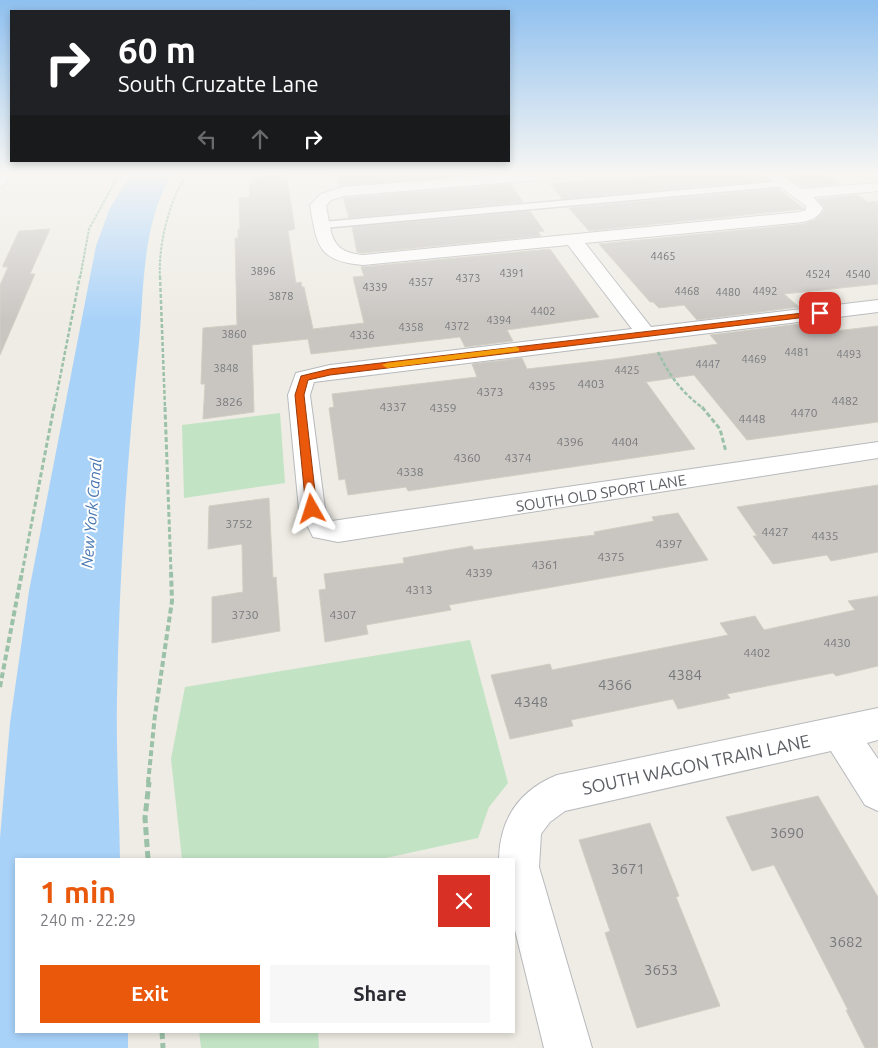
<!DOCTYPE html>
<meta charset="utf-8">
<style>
body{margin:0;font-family:Ubuntu,sans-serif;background:#f7f7f7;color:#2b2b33;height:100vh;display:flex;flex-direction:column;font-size:19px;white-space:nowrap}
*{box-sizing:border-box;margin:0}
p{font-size:16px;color:#7c7c81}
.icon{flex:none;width:28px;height:28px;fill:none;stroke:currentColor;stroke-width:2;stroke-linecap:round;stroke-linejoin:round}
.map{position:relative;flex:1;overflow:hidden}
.sheet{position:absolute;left:15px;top:858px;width:500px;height:175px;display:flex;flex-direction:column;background:#fff;border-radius:0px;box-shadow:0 2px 8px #0003}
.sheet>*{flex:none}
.guide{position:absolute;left:10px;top:10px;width:500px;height:152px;border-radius:0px;box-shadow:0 2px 8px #0003;background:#202124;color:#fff;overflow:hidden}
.pin{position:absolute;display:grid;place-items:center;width:42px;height:42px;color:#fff;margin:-21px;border-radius:10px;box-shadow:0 2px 8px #0006}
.me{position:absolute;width:55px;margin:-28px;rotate:354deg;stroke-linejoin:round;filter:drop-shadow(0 0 4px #0008)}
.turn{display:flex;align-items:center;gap:18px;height:105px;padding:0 25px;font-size:22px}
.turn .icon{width:65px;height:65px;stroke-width:2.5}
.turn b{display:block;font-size:35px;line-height:42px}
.lanes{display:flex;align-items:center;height:48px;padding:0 25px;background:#0003;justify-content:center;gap:25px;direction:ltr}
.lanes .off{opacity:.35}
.round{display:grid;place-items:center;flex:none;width:52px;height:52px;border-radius:0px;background:#f7f7f7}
.headline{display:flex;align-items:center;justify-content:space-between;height:85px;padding:0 25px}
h1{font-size:30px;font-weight:700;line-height:38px;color:#ea580c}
.primary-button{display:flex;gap:10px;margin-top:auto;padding:10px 25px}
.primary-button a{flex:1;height:58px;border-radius:0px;background:#ea580c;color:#fff;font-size:20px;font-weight:700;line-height:58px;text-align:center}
.primary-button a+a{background:#f7f7f7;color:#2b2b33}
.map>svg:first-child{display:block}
</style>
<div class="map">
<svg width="878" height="1048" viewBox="0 0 878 1048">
<rect width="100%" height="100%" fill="#eeece4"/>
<path fill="#c2e3c4" d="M280 413 285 483 184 498 182 425Z
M470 640 508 783 489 807 478 838 381 859H182L171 759 185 687Z
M199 1031H318L319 1048H201Z"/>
<path fill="#a9d2f9" d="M131 174H172C142 223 144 287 139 343 127 460 119 579 117 697 116 750 119 805 120 859H16V1031H128V1048H0V838L10 723 29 591 96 246 110 208Z"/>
<path fill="#c9c6c2" stroke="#d2cec3" d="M286 174 295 229 288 231 296 283 301 282 302 287H304L313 329 364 323 353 277 364 276 361 267 550 249 599 317 507 330 513 341 465 347 460 337 311 354 308 339 252 345 254 412 203 419 205 384H201L203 328 237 325 235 238H238V229H240L239 198 250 197 249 182H254L253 177Z
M335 174H486L339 186Z
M664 174H761L769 180 562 199 550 184Z
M782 174H824L840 184 802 187Z
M511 184 523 202 349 218 343 198Z
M779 189 804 209 589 231 569 208Z
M857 195 868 202 878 201V284L784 294 799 307 697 320 684 305 659 308 653 302H650L599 244 803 224 816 219 823 212 825 208 817 199Z
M530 211 544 231 538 232 541 236 363 253 357 252 352 227Z
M50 229 30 274H35L0 355V285L8 267H3V265L19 231Z
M815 322 827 332 878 326V422L747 440 694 375 646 382 695 449 408 491 406 487 348 495 345 479 339 480 329 408 334 407 332 394 477 377 472 364 522 358 527 369 614 359 718 344 710 335Z
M878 485V552L831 561 827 555 773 564 753 536H757L737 507Z
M269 498 273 578 276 577 280 631 212 643V597L243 592 242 544 208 549 209 506Z
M678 513 708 560 449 605 451 610 366 625 368 634 325 642 319 590 326 589 324 574 404 563 403 558 472 546 474 550 595 535 594 532 654 521 652 517Z
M878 596V666L836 676 833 673 727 694 730 698 678 709 673 699 571 720 573 726 510 739 491 675 550 664 552 670 728 635 720 623 755 616 764 630 855 610 848 601Z
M818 796 878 897V1048H865L846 1010H848L774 865 752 871 726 817Z
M650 823 679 896 676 897 720 1006 637 1028 605 933 610 931 579 840Z"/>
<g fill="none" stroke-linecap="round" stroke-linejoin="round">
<g stroke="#b7b9bd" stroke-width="3">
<path id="lane" d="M784 181 788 184 787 186 323 228 318 225 323 222Z"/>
</g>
<g stroke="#b7b9bd" stroke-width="2">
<path id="street" d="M510 174H570L563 178 344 196 331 200 326 206C332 234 329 252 363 255L800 212 806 210V206L763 174H779L801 189 878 183V191L813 197 823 208C819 217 813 219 803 222L585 243 651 327 878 300V312L314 382 310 395 325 509 332 521 878 442V458L338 542 313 537 299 509 288 395 296 373 330 365 632 329 568 245 363 265C317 261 317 245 310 205L321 194 343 187Z
M878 708V740L867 743 878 759V811L865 805 831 751 565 811 550 822 541 834 539 867 592 1048H544L514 926V859H499C500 818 520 790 557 775Z"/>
</g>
<g stroke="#b8babf" stroke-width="2">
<path id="secondary" d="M0 174H8L7 183 0 187Z"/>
</g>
<path stroke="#9bc1a8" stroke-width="2" stroke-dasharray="3 1" stroke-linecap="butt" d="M80 278 89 229 119 174
M160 278C158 245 169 201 187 174"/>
<path stroke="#9bc1a8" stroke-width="2.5" stroke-dasharray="4 2" stroke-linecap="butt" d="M160 276 165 408
M658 352C669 375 682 393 703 408
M54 408 80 276"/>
<path stroke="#9bc1a8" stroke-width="3" stroke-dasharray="5 2.5" stroke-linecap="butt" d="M165 407 171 573
M702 407 720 429 726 452
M22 573 54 407"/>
<path stroke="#9bc1a8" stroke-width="4" stroke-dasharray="6 3" stroke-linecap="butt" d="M0 687 22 572
M148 783 155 715 172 601 171 572"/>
<path stroke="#9bc1a8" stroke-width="5" stroke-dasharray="8 4" stroke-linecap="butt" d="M148 859 145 818 149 782
M162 1031 163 1048"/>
<use href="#lane" fill="#fff" fill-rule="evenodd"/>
<use href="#street" fill="#fff" fill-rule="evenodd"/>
<use href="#secondary" fill="#fff" fill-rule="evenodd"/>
</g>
<linearGradient id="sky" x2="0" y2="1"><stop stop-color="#8fc0ef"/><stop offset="0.54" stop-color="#f7f6f3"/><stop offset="1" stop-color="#f7f6f3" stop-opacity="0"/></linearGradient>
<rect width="878" height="321" fill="url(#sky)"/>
<path fill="#ea580c" stroke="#983908" d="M820 311H823V315L330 375 308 380 304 395 317 509 312 513 306 509 295 395 301 376 330 369Z"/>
<path fill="#f59e0b" d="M516 347 519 348V351L387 368 382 365 387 363Z"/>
<g text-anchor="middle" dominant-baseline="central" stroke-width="4" stroke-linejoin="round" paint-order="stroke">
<g font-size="11" fill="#77797c">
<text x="663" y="256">4465</text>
<text x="263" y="271">3896</text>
<text x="512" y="273">4391</text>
<text x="818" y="274">4524</text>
<text x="858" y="274">4540</text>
<text x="468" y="278">4373</text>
<text x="421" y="282">4357</text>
<text x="375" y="287">4339</text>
<text x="687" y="291">4468</text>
<text x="765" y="291">4492</text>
<text x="728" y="292">4480</text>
<text x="281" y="296">3878</text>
<text x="543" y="311">4402</text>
<text x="499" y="320">4394</text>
<text x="457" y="326">4372</text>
<text x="411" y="327">4358</text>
<text x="234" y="334">3860</text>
<text x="362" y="335">4336</text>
<text x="797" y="352">4481</text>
<text x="849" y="354">4493</text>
<text x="754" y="359">4469</text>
<text x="708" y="364">4447</text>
<text x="226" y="368">3848</text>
<text x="627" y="370">4425</text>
</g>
<g font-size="12" fill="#77797c">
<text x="591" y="383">4403</text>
<text x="542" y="385">4395</text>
<text x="490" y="391">4373</text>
<text x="845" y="400">4482</text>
<text x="229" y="401">3826</text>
<text x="393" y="406">4337</text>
<text x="443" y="407">4359</text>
<text x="804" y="412">4470</text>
<text x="752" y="418">4448</text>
<text x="570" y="441">4396</text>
<text x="625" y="441">4404</text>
<text x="467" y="457">4360</text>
<text x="518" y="457">4374</text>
<text x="410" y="471">4338</text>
<text x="239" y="523">3752</text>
<text x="775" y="531">4427</text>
<text x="825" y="535">4435</text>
<text x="669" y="543">4397</text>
<text x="611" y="556">4375</text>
<text x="545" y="564">4361</text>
<text x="479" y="572">4339</text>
<text x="419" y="589">4313</text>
<text x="245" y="614">3730</text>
<text x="343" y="614">4307</text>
<text x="837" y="642">4430</text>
<text x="757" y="652">4402</text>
</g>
<g font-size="15" fill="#5c5f64" stroke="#fff">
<text transform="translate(601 493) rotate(-9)">SOUTH OLD SPORT LANE</text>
</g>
<g font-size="15" fill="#77797c">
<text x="685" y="674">4384</text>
<text x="615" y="684">4366</text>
<text x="531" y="701">4348</text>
<text x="787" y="832">3690</text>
<text x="628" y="868">3671</text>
<text x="846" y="941">3682</text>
<text x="661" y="969">3653</text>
</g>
<g font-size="16" font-style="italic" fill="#4a78b2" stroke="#fff">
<text transform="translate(91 513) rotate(-85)">New York Canal</text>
</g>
<g font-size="18" fill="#5c5f64" stroke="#fff">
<text transform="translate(696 764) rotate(-12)">SOUTH WAGON TRAIN LANE</text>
</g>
</g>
</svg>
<div class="pin" style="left:820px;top:313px;background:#d93025"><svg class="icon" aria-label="arrive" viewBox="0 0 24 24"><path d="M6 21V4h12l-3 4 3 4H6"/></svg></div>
<svg class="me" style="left:312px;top:509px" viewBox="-20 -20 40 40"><path d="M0-17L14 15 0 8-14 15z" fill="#ea580c" stroke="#fff" stroke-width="4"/></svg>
<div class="guide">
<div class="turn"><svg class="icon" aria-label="right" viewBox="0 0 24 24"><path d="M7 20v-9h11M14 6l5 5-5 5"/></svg><div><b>60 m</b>South Cruzatte Lane</div></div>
<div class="lanes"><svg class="icon off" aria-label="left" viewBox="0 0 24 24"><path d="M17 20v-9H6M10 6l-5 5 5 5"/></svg><svg class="icon off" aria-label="ahead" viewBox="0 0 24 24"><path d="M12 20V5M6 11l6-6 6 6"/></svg><svg class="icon" aria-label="right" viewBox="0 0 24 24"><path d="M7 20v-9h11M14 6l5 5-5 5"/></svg></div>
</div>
<section class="sheet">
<div class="headline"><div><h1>1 min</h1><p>240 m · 22:29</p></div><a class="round" style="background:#d93025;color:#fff"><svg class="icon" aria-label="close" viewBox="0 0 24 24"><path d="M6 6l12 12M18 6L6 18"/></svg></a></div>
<div class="primary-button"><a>Exit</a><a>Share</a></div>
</section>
</div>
